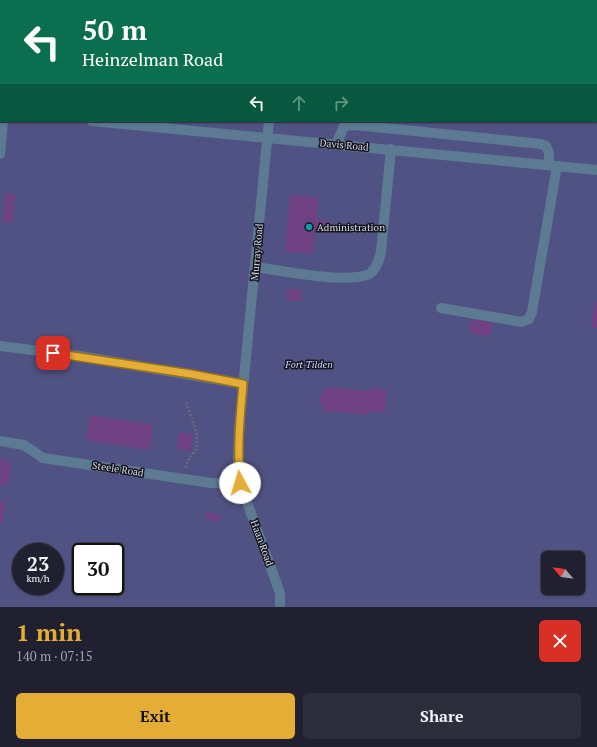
<!DOCTYPE html>
<meta charset="utf-8">
<style>
body{margin:0;font-family:"PT Serif",serif;background:#2d2d3c;color:#f1f3f6;height:100vh;display:flex;flex-direction:column;font-size:15px;white-space:nowrap}
*{box-sizing:border-box;margin:0}
p{font-size:13px;color:#a2a3ab}
.icon{flex:none;width:22px;height:22px;fill:none;stroke:currentColor;stroke-width:2;stroke-linecap:round;stroke-linejoin:round}
.map{position:relative;height:607px;overflow:hidden}
.sheet{display:flex;flex-direction:column;background:#202030;flex:1}
.sheet>*{flex:none}
.guide{position:absolute;left:0px;top:0px;width:597px;height:122px;box-shadow:0 1px 3px #0004,0 0 0 1px #3d3e4c;background:#0b6e4f;color:#fff;overflow:hidden}
.needle{width:26px;rotate:299deg}
.controls{position:absolute;left:541px;top:551px;display:grid;gap:8px}
.controls a{display:grid;place-items:center;width:44px;height:44px;border-radius:6px;background:#202030;box-shadow:0 1px 3px #0004,0 0 0 1px #3d3e4c;font-size:20px}
.speed{position:absolute;left:12px;top:543px;display:flex;gap:8px;font-size:20px;font-weight:700;text-align:center}
.speed>*{display:grid;place-content:center;width:52px;height:52px;border-radius:50%;background:#202030;box-shadow:0 1px 3px #0004,0 0 0 1px #3d3e4c;line-height:1}
.speed small{font-size:10px;font-weight:400}
.speed .limit{border:2px solid #111;border-radius:6px;background:#fff;color:#111}
.pin{position:absolute;display:grid;place-items:center;width:34px;height:34px;color:#fff;margin:-17px;border-radius:8px;box-shadow:0 2px 6px #0006}
.me{position:absolute;width:44px;margin:-22px;rotate:354deg;stroke-linejoin:round;filter:drop-shadow(0 0 3px #0008)}
.turn{display:flex;align-items:center;gap:14px;height:84px;padding:0 16px;font-size:18px}
.turn .icon{width:52px;height:52px;stroke-width:2.5}
.turn b{display:block;font-size:28px;line-height:34px}
.lanes{display:flex;align-items:center;height:38px;padding:0 16px;background:#0003;justify-content:center;gap:20px;direction:ltr}
.lanes .off{opacity:.35}
.round{display:grid;place-items:center;flex:none;width:42px;height:42px;border-radius:6px;background:#2d2d3c}
.overview{display:flex;align-items:center;justify-content:space-between;height:68px;padding:0 16px}
h1{font-size:24px;font-weight:800;line-height:30px;color:#e4ad35}
.button{display:flex;gap:8px;margin-top:auto;padding:8px 16px}
.button a{flex:1;height:46px;border-radius:6px;background:#e4ad35;color:#111;font-size:16px;font-weight:800;line-height:46px;text-align:center}
.button a+a{background:#2d2d3c;color:#f1f3f6}
.map>svg:first-child{display:block}
</style>
<div class="map">
<svg width="597" height="607" viewBox="0 0 597 607">
<rect width="100%" height="100%" fill="#2a2b40"/>
<path fill="#505283" fill-rule="evenodd" d="M0 0H597V607H0ZM1 1H596V121H1ZM21 552H55V586H21ZM81 552H115V586H81ZM548 558H578V588H548Z"/>
<path fill="#6f4182" d="M6 193 15 194 12 223 3 222Z
M290 195 318 197 316 220 331 221 330 233 315 232 313 254 285 252Z
M287 289 302 290 301 301 286 300Z
M596 300H597V328L591 327 593 316H591V311L594 312Z
M471 319 493 323 490 337 469 333Z
M324 387 371 391V388L387 390 385 413 369 411V415L323 411V403H319L320 395H324Z
M90 415 153 425 149 450 86 440Z
M179 432 193 434 191 451 177 449Z
M1 459H7V463H11L8 485 0 484Z
M0 501 6 503 2 524 0 523Z
M206 512 220 515 219 522 205 519Z"/>
<g fill="none" stroke-linecap="round" stroke-linejoin="round">
<path stroke="#696a7c" stroke-width="2.5" stroke-dasharray="2 2" stroke-linecap="butt" d="M162 0 163 1
M596 72 597 73
M186 468C187 459 191 457 195 451 202 437 190 415 186 401"/>
<path stroke="#5c7b93" stroke-width="10" d="M215 1V0
M0 20H1
M0 91H1
M92 121 597 170
M269 121 239 429 238 459 240 483 280 593V607
M336 145 344 126 355 125 541 144 546 146 549 153V165
M0 154 3 121
M256 267C282 271 344 283 367 275 376 272 379 260 381 252L391 149
M441 308 522 322 529 319 532 312 557 166
M0 346 80 356 243 384
M0 441 24 445 43 458 211 483H240"/>
<path stroke="#87c9fa" stroke-width="10" d="M139 0V1"/>
</g>
<g fill="none" stroke-linecap="round" stroke-linejoin="round">
<g stroke="#947022" stroke-width="10">
<path id="route" d="M53 353 191 374 243 384C240 417 237 449 240 483"/>
</g>
<use href="#route" stroke="#e4ad35" stroke-width="7"/>
</g>
<circle fill="#0f9aa8" stroke="#14151e" stroke-width="1.5" cx="309" cy="227" r="4"/>
<g text-anchor="middle" dominant-baseline="central" stroke-width="3" stroke-linejoin="round" paint-order="stroke">
<g font-size="10" fill="#d7d8e6" stroke="#14151e">
<text transform="translate(344 145) rotate(5)">Davis Road</text>
<text transform="translate(257 252) rotate(-85)">Murray Road</text>
<text transform="translate(118 469) rotate(9)">Steele Road</text>
<text transform="translate(262 543) rotate(70)">Haan Road</text>
</g>
<g font-size="10" fill="#d7d8e6" stroke="#14151e" text-anchor="start">
<text x="317" y="227">Administration</text>
</g>
<g font-size="10" font-style="italic" fill="#d2d5ff" stroke="#14151e">
<text x="309" y="364">Fort Tilden</text>
</g>
</g>
</svg>
<div class="controls">
<a><svg class="needle" viewBox="-14 -14 28 28"><path d="M0-13l5 13h-10z" fill="#e53935"/><path d="M0 13l5-13h-10z" fill="#a2a3ab"/></svg></a>
</div>
<div class="speed"><div>23<small>km/h</small></div><div class="limit">30</div></div>
<div class="pin" style="left:53px;top:353px;background:#d93025"><svg class="icon" aria-label="arrive" viewBox="0 0 24 24"><path d="M6 21V4h12l-3 4 3 4H6"/></svg></div>
<svg class="me" style="left:240px;top:483px" viewBox="-20 -20 40 40"><circle r="19" fill="#fff"/><path d="M0-13L10 11 0 6-10 11z" fill="#e4ad35"/></svg>
<div class="guide">
<div class="turn"><svg class="icon" aria-label="left" viewBox="0 0 24 24"><path d="M17 20v-9H6M10 6l-5 5 5 5"/></svg><div><b>50 m</b>Heinzelman Road</div></div>
<div class="lanes"><svg class="icon" aria-label="left" viewBox="0 0 24 24"><path d="M17 20v-9H6M10 6l-5 5 5 5"/></svg><svg class="icon off" aria-label="ahead" viewBox="0 0 24 24"><path d="M12 20V5M6 11l6-6 6 6"/></svg><svg class="icon off" aria-label="right" viewBox="0 0 24 24"><path d="M7 20v-9h11M14 6l5 5-5 5"/></svg></div>
</div>
</div>
<section class="sheet">
<div class="overview"><div><h1>1 min</h1><p>140 m · 07:15</p></div><a class="round" style="background:#d93025;color:#fff"><svg class="icon" aria-label="close" viewBox="0 0 24 24"><path d="M6 6l12 12M18 6L6 18"/></svg></a></div>
<div class="button"><a>Exit</a><a>Share</a></div>
</section>
